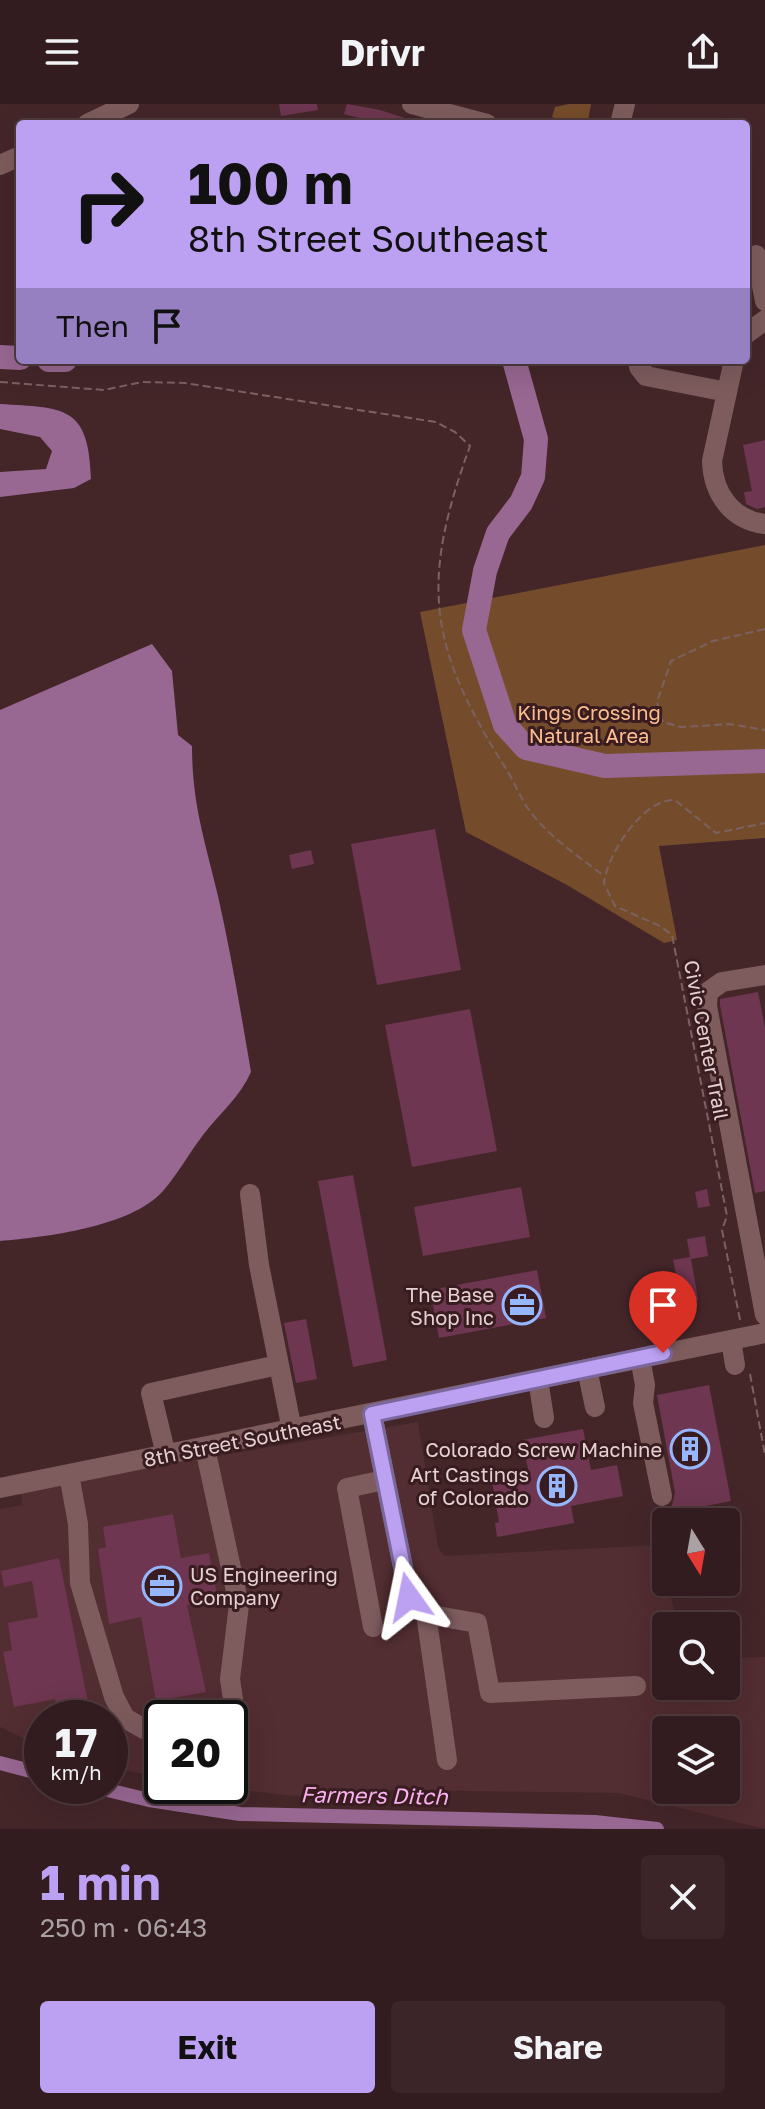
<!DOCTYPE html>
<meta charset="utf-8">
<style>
body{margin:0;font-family:"Golos Text",sans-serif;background:#3b2528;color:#f1f3f6;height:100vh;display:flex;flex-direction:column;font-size:30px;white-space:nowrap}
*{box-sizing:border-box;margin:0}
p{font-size:26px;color:#a9a1a4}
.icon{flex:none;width:44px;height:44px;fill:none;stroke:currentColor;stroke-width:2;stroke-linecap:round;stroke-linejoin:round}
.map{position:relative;height:1725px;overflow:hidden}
.panel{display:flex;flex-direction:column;background:#331c1f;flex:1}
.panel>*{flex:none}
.banner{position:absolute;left:16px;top:16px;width:734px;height:244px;border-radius:8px;box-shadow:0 8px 32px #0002,0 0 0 2px #4e3a3d;background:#bca0f2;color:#111;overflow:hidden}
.needle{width:52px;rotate:169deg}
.tools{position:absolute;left:652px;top:1404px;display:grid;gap:16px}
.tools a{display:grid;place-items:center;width:88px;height:88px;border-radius:8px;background:#331c1f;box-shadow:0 8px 32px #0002,0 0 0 2px #4e3a3d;font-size:40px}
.speed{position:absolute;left:24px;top:1596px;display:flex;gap:16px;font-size:40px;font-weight:700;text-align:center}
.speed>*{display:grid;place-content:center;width:104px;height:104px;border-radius:50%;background:#331c1f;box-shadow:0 8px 32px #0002,0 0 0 2px #4e3a3d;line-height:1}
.speed small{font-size:20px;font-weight:400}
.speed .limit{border:4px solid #111;border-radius:12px;background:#fff;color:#111}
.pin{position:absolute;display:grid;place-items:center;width:68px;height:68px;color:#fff;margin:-82px -34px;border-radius:50% 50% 50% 0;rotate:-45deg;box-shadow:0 0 8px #0007}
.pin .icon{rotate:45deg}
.me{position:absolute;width:88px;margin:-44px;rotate:348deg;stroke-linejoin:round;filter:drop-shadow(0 0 6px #0008)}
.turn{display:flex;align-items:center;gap:28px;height:168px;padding:0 40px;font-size:36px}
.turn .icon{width:104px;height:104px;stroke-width:2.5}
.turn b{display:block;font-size:56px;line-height:68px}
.then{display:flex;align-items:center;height:76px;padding:0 40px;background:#0003;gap:16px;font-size:30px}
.round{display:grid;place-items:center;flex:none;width:84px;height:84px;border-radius:8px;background:#3b2528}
.summary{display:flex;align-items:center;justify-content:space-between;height:136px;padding:0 40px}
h1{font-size:48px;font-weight:700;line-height:60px;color:#bca0f2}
.button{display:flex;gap:16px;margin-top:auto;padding:16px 40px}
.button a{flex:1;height:92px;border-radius:8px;background:#bca0f2;color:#111;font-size:32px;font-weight:700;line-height:92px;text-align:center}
.button a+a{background:#3b2528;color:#f1f3f6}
header{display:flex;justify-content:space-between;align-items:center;height:104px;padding:0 40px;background:#331c1f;font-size:36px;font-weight:700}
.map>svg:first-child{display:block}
</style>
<header><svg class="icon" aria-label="menu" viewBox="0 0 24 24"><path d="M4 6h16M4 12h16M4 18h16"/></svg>Drivr<svg class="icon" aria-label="share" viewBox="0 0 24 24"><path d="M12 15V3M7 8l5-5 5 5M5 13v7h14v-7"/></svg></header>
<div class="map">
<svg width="765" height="1725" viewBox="0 0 765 1725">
<rect width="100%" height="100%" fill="#442629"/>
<path fill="#522d31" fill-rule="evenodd" d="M418 1318 438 1443 444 1452 658 1441 678 1522H666V1582H726V1554L765 1553V1725L619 1689 393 1686 293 1692 210 1682H230V1614H162V1673L110 1664V1614H42V1643L0 1623V1405L22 1401 21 1385ZM666 1626H726V1686H666Z"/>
<path fill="#754c2b" d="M569 0H591L588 17 572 20 552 13 555 3Z
M765 441V734L659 742 677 836 664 839 567 781 466 728 420 508Z"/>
<path fill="#986792" d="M0 300C64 304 89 301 91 375L74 384 0 393V368L46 365 52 347 40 333 0 325Z
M152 540 172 567 178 631 192 642C192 700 205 737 218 792 231 850 241 909 251 968 240 993 219 1010 203 1031 189 1049 178 1070 163 1087 131 1123 46 1133 0 1137V606Z"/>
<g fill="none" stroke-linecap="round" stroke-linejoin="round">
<path stroke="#986792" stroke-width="14" d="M0 1659 42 1670
M91 1682 149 1696 240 1710 595 1718 657 1725"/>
<path stroke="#986792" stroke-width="24" d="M0 253 20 254
M49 256H65
M514 256 536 335 533 373 521 399 498 429 485 467 474 526 505 621 526 644 605 662 765 657"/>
</g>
<path fill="#6e3650" d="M279 0H317L318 6 281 12Z
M347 0 380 6 411 16 410 20H382L344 10Z
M765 336V403L757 405 746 400 744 388 752 387 743 341Z
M435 725 461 866 377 881 351 740Z
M311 746 314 760 292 765 289 751Z
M758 888 765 924V1087L755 1089 720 901V895Z
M470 905 497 1047 412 1063 385 921Z
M353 1071 387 1256 353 1263 318 1077Z
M521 1083 530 1133 423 1152 414 1103Z
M707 1085 710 1102 698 1104 695 1088Z
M705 1132 708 1152 691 1155 698 1195 696 1200 686 1202 682 1198 673 1156 690 1153 687 1135Z
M537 1166 546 1214 439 1234 430 1186Z
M306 1215 317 1275 296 1279 284 1219Z
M709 1281 731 1397 670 1409 675 1389 657 1291Z
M583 1325 591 1366 617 1361 623 1392 571 1402 574 1419 497 1433 495 1419 499 1418 491 1372 528 1365 522 1336Z
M173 1410 181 1454 209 1449 218 1495 187 1501 206 1588 156 1597 141 1513 109 1520 98 1445 106 1443 103 1423Z
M59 1454 89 1603 58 1609 55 1595 14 1603 3 1548 12 1546 8 1519 38 1513 32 1477 4 1483 1 1467Z"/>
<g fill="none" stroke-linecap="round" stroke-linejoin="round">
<path stroke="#7c6163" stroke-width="2" stroke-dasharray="8 4" stroke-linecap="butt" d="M0 278 104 286 142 278 185 279 436 318 455 328 470 342C421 477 427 539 503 660 512 673 518 689 527 703 545 730 578 752 604 772
M765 525 713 537 671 557 657 598 663 618 681 623 730 620 765 626
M740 1216 722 1126 727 1112 672 831 660 822 615 802 604 779C607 751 643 694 675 696L716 729 765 719
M750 1270 765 1351"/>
<path stroke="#7e5c5e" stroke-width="20" d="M412 0 487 20
M87 20 129 0
M620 20 625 0
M0 61 20 52
M756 151 765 197
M746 230 765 216
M641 256 639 263 646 272 727 288
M734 256 712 357C713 390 732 416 765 420
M765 871 722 878 708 888 707 902 765 1211
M250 1090 259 1161 292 1326
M731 1236 735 1261
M640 1254 645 1281 643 1299 662 1392
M587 1265 595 1303
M538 1275 544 1314
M372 1310 409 1493 426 1510 447 1656
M205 1344 239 1501 230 1575 233 1595 230 1624
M166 1351 151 1289 278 1261
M69 1370 78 1420 80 1479 114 1593 125 1614 144 1625 162 1627
M0 1384 765 1229
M426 1510 477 1519 490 1589 636 1582
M373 1523 347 1384 384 1376"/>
</g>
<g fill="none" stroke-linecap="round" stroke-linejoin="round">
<g stroke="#7a689d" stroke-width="20">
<path id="route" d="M409 1493 372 1310 663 1249"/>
</g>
<use href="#route" stroke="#bca0f2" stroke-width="14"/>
</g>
<defs>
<g id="office-ring" transform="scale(2)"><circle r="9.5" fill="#391c1f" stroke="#96b6fd" stroke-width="1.5"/><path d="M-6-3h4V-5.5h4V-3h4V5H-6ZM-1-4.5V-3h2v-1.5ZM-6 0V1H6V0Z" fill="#96b6fd"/></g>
<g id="building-ring" transform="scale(2)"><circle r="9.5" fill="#391c1f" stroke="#96b6fd" stroke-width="1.5"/><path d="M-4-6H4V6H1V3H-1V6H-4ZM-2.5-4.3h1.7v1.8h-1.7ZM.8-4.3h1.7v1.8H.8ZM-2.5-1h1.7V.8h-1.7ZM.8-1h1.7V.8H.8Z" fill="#96b6fd"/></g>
</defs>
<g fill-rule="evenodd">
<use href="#office-ring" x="522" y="1201"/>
<use href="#building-ring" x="690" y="1345"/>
<use href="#building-ring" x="557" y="1382"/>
<use href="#office-ring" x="162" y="1482"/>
</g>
<g text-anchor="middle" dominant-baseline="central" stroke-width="6" stroke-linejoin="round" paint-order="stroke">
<g font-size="20" fill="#fcbe90" stroke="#391c1f">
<text x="589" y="608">Kings Crossing<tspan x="589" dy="23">Natural Area</tspan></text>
</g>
<g font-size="20" fill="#e6d1d2" stroke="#391c1f">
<text transform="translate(707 936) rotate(79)">Civic Center Trail</text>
<text transform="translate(242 1336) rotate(-11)">8th Street Southeast</text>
</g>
<g font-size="20" fill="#e6d1d2" stroke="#391c1f" text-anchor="end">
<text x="494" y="1190">The Base<tspan x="494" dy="23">Shop Inc</tspan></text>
<text x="662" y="1345">Colorado Screw Machine</text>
<text x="529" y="1370">Art Castings<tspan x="529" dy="23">of Colorado</tspan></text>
<text x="190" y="1470" text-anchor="start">US Engineering<tspan x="190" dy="23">Company</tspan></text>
</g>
<g font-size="22" font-style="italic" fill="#f9b0f0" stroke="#391c1f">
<text transform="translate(374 1691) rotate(1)">Farmers Ditch</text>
</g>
</g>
</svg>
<div class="tools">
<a><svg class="needle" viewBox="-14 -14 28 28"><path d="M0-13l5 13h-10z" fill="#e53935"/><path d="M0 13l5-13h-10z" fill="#a9a1a4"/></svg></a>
<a><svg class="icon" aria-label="search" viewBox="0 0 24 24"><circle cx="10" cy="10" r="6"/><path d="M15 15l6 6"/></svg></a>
<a><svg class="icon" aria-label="layers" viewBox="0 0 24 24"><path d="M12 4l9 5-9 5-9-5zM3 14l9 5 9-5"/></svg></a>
</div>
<div class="speed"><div>17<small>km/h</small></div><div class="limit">20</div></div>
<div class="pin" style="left:663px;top:1249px;background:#d93025"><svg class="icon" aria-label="arrive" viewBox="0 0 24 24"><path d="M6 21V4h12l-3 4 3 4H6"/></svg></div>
<svg class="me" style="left:409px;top:1493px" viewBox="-20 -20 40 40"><path d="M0-17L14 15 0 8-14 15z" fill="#bca0f2" stroke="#fff" stroke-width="4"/></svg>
<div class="banner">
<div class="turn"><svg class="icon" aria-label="right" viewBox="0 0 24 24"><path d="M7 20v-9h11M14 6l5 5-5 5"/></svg><div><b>100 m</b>8th Street Southeast</div></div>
<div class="then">Then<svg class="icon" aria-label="arrive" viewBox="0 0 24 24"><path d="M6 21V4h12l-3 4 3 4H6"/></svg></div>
</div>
</div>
<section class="panel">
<div class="summary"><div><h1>1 min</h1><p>250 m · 06:43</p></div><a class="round"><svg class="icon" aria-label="close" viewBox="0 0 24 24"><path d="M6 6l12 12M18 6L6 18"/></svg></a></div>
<div class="button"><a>Exit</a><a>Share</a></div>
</section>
